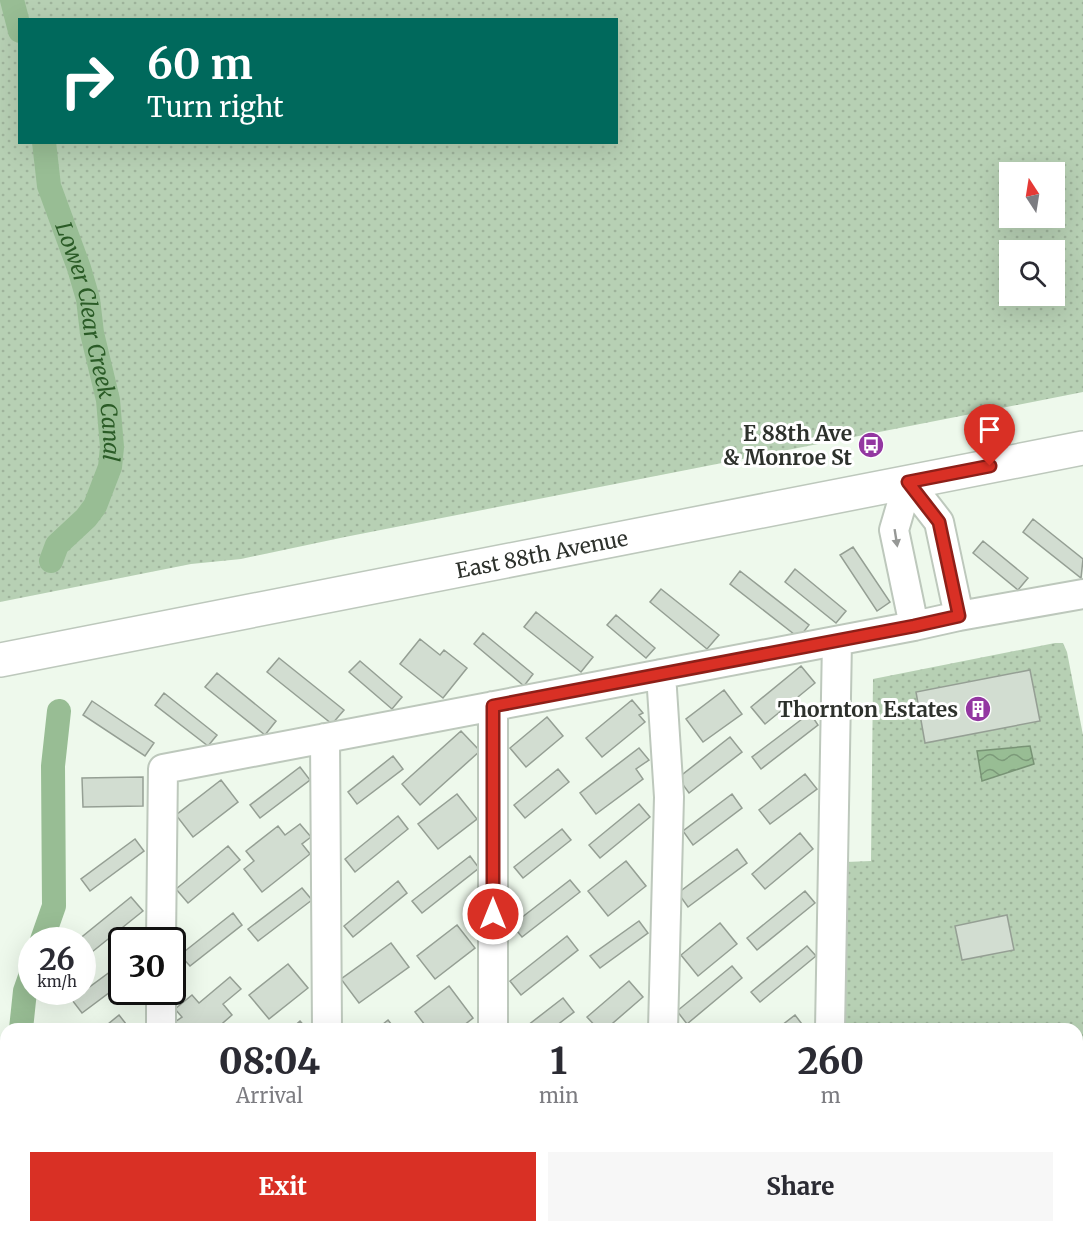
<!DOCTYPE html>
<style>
body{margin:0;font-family:Merriweather,serif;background:#f7f7f7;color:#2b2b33;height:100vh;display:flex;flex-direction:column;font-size:22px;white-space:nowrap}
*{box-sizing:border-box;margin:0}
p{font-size:20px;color:#7c7c81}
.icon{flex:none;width:33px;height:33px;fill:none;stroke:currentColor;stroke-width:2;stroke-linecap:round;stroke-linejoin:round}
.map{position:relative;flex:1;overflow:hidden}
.panel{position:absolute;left:0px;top:1023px;width:1083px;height:210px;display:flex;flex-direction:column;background:#fff;border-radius:18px 18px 0 0;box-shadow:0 6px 24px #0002}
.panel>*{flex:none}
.hud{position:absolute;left:18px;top:18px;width:600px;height:126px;border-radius:0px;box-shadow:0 6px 24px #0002;background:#00695c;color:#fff;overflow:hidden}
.needle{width:39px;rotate:348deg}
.controls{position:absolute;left:999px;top:162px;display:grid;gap:12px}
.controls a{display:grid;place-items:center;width:66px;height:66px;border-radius:0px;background:#fff;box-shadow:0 6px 24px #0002;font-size:30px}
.speed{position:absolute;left:18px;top:927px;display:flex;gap:12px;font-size:30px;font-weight:700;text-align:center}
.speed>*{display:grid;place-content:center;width:78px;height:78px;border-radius:50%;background:#fff;box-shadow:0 6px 24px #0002;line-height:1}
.speed small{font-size:15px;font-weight:400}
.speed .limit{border:3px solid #111;border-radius:9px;background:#fff;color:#111}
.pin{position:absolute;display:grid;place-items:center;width:51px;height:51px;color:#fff;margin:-62px -26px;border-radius:50% 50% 50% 0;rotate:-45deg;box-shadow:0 0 6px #0007}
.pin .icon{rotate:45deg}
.me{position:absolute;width:66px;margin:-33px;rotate:0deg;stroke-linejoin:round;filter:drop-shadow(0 0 4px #0008)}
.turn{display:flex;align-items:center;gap:21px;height:126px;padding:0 30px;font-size:27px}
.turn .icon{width:78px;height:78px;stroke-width:2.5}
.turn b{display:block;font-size:42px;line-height:51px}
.eta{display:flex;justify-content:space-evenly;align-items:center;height:102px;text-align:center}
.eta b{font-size:36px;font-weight:800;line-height:42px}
.button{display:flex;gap:12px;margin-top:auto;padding:12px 30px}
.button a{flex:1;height:69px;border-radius:0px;background:#d93025;color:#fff;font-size:24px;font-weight:800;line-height:69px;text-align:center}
.button a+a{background:#f7f7f7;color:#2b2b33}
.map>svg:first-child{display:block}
</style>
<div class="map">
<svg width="1083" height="1233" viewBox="0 0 1083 1233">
<defs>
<pattern id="grass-dots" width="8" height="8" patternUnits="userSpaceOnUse" patternTransform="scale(1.5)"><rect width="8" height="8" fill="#b7d0b4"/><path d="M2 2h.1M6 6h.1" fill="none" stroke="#9eb39b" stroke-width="1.8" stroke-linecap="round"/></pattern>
<pattern id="water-waves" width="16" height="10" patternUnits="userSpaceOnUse" patternTransform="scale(1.5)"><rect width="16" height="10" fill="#98bd94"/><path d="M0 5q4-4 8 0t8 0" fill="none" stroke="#7c9a79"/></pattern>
</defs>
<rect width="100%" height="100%" fill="#eef9ec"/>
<path fill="#ddeddb" d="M1083 1170V1233H767L798 1227H1077V1171Z"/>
<path fill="url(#grass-dots)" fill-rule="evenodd" d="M0 0H1083V392L345 537 241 559 191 564 0 602ZM20 20H616V142H20ZM1010 172H1054V218H1010ZM1010 250H1054V296H1010Z
M1055 643H1063L1067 652 1083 735V1058L1077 1059V1029H841L846 862 871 861 873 679Z"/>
<path fill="url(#water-waves)" stroke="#789375" stroke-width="1.5" d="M1030 746 1034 764 982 781 977 751Z"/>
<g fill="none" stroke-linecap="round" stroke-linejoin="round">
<g stroke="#98bd94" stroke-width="24">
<path d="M12 0 20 31"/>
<path id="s1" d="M44 142 49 186 79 268 88 299 92 333 108 400 112 447 110 467 95 506 86 518 57 545 51 561"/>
<path d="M42 940 54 906 53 766 59 711"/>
<path d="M21 1029 25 991 32 971"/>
<path d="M40 1227 41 1233"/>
</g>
</g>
<path fill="#d2ddd1" stroke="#959f94" stroke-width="1.5" d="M1033 519 1083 559 1081 578 1023 532Z
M983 541 1028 578 1018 590 973 553Z
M853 547 890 602 877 611 840 555Z
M795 569 846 611 836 623 785 582Z
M740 571 809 625 799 638 730 584Z
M661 589 719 635 707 649 650 602Z
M536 612 593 657 581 672 524 627Z
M616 615 655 648 646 658 607 625Z
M483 633 533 674 524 686 474 644Z
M420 639 440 655 444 650 467 668 443 698 400 664Z
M279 658 344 710 332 724 267 672Z
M360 661 402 697 392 709 349 672Z
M801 666 815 683 765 724 751 707Z
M1030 670 1040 721 925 743 916 692Z
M217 673 276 721 265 735 205 687Z
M724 690 742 714 703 742 686 719Z
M164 693 217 735 208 746 155 705Z
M632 700 643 713 639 715 645 722 602 757 586 738Z
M92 701 154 743 145 756 83 715Z
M810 713 818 725 761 769 752 757Z
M547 717 563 736 526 767 510 748Z
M461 731 480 751 420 805 402 784Z
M730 737 742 752 689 793 678 778Z
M639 748 649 760 636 769 643 779 596 814 580 793Z
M393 756 403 769 357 804 348 792Z
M300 767 310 780 260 818 250 805Z
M558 769 569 782 525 818 514 805Z
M805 774 817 789 770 824 759 810Z
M143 777V806L83 807 82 778Z
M221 780 238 802 193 837 176 815Z
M457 794 477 819 438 849 418 824Z
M732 794 742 808 693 845 683 831Z
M639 804 650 817 600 858 589 845Z
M398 816 408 829 355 872 345 859Z
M300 824 311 837 302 844 310 854 262 892 244 869 254 861 246 851 278 826 285 835Z
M562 829 571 840 523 878 514 867Z
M800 833 813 849 765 889 752 874Z
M135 839 144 851 90 891 81 879Z
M228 846 240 860 188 903 176 889Z
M737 849 747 863 688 907 678 893Z
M470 856 479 868 422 913 412 901Z
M626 861 646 886 608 916 588 891Z
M570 880 580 892 522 937 512 925Z
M398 881 407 893 353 937 344 926Z
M302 888 312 900 258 941 248 929Z
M805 891 815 903 757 950 747 938Z
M131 897 143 911 82 960V940H78Z
M233 913 242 925 190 966 180 955Z
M1007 915 1014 950 962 960 955 926Z
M639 921 648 933 600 968 590 956Z
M720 923 737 944 698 976 681 955Z
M457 925 475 948 435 979 417 956Z
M567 936 578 950 521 995 510 981Z
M391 943 409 967 359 1003 341 979Z
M807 946 816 956 760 1002 751 992Z
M122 963V983L82 1013 72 1000Z
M288 964 308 988 269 1019 249 995Z
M732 966 742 978 687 1024 677 1011Z
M230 977 241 989 223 1004 232 1015 216 1029H180L175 1022 182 1017 175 1009 192 995 199 1003Z
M629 981 643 997 606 1029H598L587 1017Z
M449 986 473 1018 459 1029H428L415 1012Z
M563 998 574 1012 552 1029H523Z
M119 1015 130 1029H102Z
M795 1015 805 1028 803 1029H777Z
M388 1020 395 1029H377Z
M300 1021 307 1029H291Z
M1077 1093 1083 1097V1114L1077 1110Z
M92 1227H125L115 1233H82Z
M439 1227H468L475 1233H446Z
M517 1227H542L549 1233H524Z
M592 1227H617L623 1232 599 1233Z
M673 1227H693L688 1233H680Z"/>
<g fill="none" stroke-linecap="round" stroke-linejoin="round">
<g stroke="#bdc8bc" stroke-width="32">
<path id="minor" d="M908 482 894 530 914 626
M908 482 939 522 959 616
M661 674 669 797 663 1029
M325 738 327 1029
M161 940 163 769 914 626 959 616 1083 594
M161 1029V992
M493 1029V706
M830 1029 837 641
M1077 1073 1083 1072
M160 1233V1227
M252 1233 284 1227"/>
</g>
<g stroke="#bdc8bc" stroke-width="36">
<g id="major">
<path id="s2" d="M0 660 1083 448"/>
</g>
</g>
<use href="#minor" stroke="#fff" stroke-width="28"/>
<use href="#major" stroke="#fff" stroke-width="33"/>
</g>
<defs><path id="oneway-solid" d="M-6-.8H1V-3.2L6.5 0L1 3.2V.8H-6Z" transform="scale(1.5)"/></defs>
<use fill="#969896" href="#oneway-solid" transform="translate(896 538) rotate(81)"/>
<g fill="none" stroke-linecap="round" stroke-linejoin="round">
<g stroke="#8d1f18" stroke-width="15">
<path id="route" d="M493 914V706L914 626 959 616 939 522 908 482 990 466"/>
</g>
<use href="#route" stroke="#d93025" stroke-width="10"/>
</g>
<defs>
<g id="bus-disc" transform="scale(1.35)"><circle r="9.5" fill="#9337a1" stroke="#fff"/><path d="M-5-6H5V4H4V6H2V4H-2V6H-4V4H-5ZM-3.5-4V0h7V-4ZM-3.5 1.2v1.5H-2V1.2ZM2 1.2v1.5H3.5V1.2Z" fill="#fff"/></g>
<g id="building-disc" transform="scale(1.35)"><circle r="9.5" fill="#9337a1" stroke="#fff"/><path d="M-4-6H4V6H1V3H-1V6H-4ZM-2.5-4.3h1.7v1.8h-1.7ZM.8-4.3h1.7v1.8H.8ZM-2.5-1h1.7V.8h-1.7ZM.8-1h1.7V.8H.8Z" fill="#fff"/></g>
</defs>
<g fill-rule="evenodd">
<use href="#bus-disc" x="871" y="445"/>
<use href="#building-disc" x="978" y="709"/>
</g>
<g text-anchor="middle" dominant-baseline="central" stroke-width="6" stroke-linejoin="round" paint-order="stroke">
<g font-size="21" font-weight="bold" fill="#2d312c" stroke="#fff" text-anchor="end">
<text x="852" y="433">E 88th Ave<tspan x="852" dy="24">&amp; Monroe St</tspan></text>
<text x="958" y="709">Thornton Estates</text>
</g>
<g font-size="21" fill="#2d312c" stroke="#fff">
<text stroke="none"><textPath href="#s2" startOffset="552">East 88th Avenue</textPath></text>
</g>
<g font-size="22" font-style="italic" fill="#2a5b26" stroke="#fff">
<text stroke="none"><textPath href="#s1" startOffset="206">Lower Clear Creek Canal</textPath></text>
</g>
</g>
</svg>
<div class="controls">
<a><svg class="needle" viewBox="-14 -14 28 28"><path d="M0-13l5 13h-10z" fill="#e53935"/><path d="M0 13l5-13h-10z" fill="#7c7c81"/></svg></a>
<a><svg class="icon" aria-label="search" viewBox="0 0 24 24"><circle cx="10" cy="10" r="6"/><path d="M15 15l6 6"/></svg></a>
</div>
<div class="speed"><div>26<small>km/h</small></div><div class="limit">30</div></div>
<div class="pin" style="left:990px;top:466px;background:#d93025"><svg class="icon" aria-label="arrive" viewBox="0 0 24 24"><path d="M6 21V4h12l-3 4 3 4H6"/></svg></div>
<svg class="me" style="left:493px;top:914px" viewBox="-20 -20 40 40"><circle r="17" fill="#d93025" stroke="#fff" stroke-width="3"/><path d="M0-11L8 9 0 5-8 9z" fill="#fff"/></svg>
<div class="hud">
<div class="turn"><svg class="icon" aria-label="right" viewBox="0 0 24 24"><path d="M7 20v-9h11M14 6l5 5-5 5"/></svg><div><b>60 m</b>Turn right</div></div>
</div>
<section class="panel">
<div class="eta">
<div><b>08:04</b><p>Arrival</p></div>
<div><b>1</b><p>min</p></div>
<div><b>260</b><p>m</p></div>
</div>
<div class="button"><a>Exit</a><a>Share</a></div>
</section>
</div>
